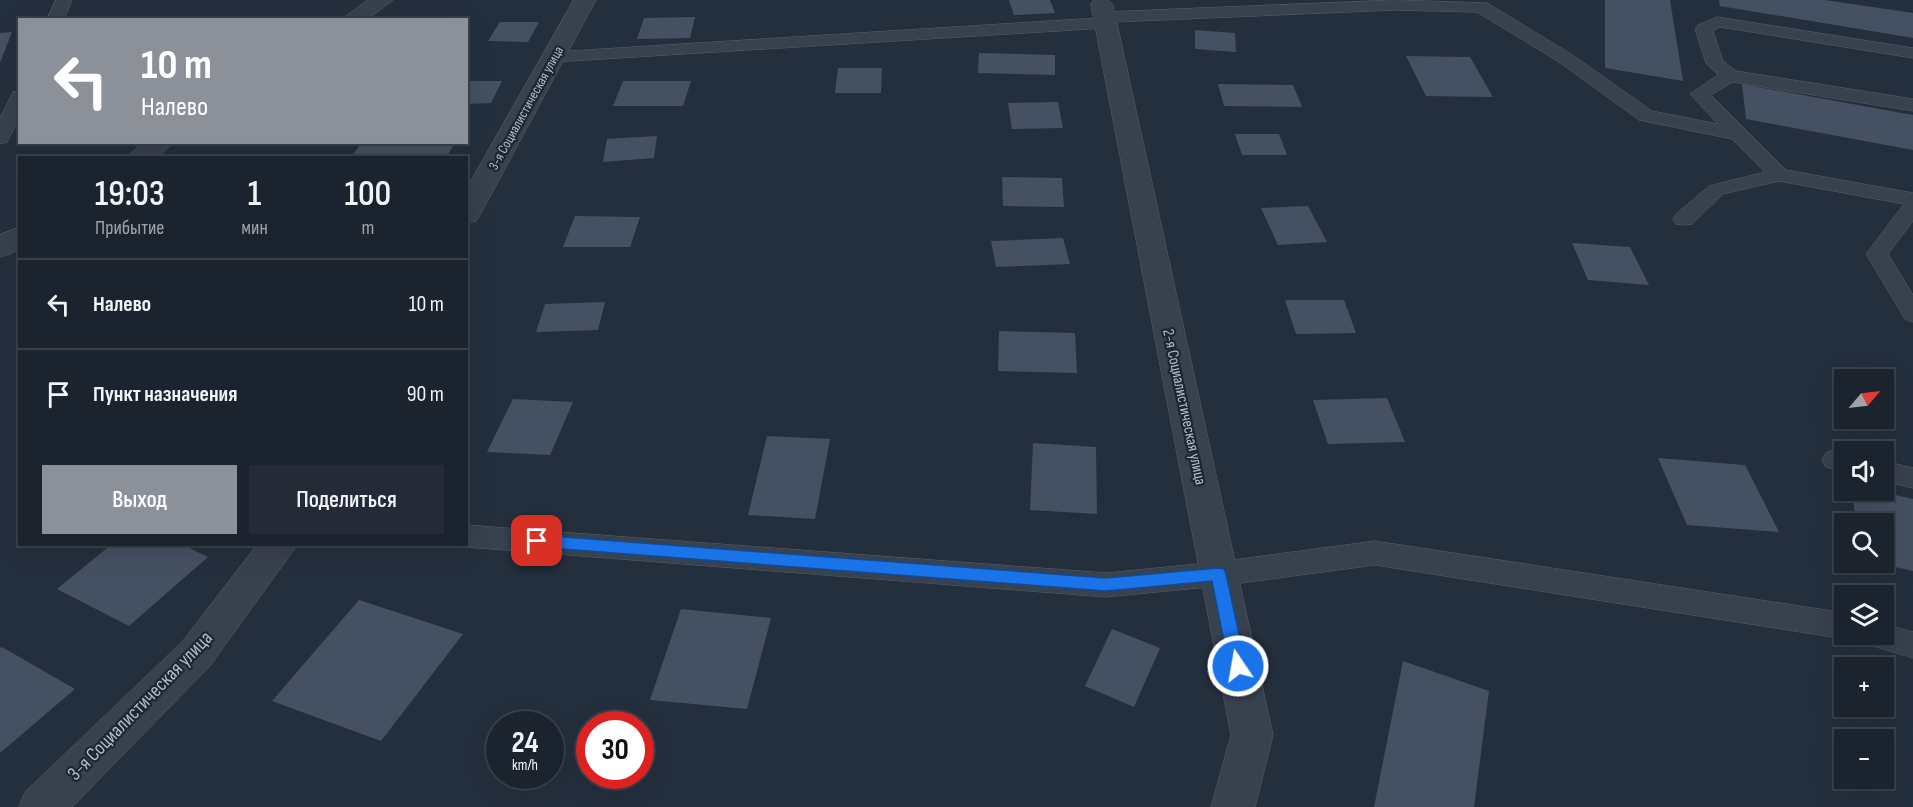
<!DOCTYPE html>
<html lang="ru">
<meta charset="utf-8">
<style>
body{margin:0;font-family:"Sofia Sans Condensed",sans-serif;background:#242b36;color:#f1f3f6;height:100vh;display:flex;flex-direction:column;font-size:22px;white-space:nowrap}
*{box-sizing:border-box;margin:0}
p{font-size:20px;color:#a0a4aa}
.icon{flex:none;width:33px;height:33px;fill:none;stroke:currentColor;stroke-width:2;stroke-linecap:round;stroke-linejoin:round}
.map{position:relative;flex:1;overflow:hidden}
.details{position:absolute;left:18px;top:156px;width:450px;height:390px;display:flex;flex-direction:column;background:#1b232e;border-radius:0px;box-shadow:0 6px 24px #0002,0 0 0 2px #39404a}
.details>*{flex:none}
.guide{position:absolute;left:18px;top:18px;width:450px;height:126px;border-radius:0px;box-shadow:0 6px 24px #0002,0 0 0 2px #39404a;background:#8c9099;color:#fff;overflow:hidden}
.needle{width:39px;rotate:62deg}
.buttons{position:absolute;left:1834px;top:369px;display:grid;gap:12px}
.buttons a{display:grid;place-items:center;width:60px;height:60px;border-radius:0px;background:#1b232e;box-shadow:0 6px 24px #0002,0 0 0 2px #39404a;font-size:30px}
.speed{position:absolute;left:486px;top:711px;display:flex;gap:12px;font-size:30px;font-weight:700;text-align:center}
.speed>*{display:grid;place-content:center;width:78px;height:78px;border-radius:50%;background:#1b232e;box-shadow:0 6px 24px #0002,0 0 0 2px #39404a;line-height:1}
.speed small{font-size:15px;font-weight:400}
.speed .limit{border:9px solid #d22;background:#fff;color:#111}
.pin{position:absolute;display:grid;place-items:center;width:51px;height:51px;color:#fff;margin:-26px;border-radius:12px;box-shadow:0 3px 9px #0006}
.me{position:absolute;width:66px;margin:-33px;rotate:348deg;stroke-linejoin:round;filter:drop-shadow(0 0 4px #0008)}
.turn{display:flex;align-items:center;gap:21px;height:126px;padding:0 24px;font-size:27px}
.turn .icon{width:78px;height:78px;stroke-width:2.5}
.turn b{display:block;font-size:42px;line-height:51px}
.eta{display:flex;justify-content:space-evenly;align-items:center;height:102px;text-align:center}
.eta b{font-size:36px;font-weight:600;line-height:42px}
.action{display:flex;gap:12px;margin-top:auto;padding:12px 24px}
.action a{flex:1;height:69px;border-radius:0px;background:#8c9099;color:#fff;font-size:24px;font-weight:600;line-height:69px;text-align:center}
.action a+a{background:#242b36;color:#f1f3f6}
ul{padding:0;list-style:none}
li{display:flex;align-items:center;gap:18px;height:90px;padding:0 24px;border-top:2px solid #39404a}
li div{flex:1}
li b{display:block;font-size:22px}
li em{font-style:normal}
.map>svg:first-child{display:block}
</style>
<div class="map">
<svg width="1913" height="807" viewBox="0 0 1913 807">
<rect width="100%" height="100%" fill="#242f3e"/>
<path fill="#455162" d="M1009 0H1050L1055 13 1014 15Z
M1605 0H1670L1683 81 1605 68Z
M1719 0H1825L1913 13V38L1720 6Z
M695 17 690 38 637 39 644 18Z
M500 22H539L528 42 488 41Z
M1195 30 1235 33 1236 52 1195 49Z
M12 32 0 63V33Z
M979 53 1055 55V75L978 73Z
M1406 56 1470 57 1493 97 1426 96Z
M838 68H882L881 93H835Z
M466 81H502L491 103 466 104Z
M623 81H691L683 106H613Z
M1218 84 1293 85 1302 107 1224 106Z
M1742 84 1913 115V150L1746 119Z
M1058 102 1063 128 1012 129 1008 103Z
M1235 134H1279L1287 155H1242Z
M657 136 654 158 603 162 607 139Z
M359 146H453L446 158H350Z
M1002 177 1062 178 1064 207 1003 206Z
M1308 206 1327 242 1278 245 1261 208Z
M575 216 640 217 630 247H563Z
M1063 238 1070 264 996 267 991 241Z
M1572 243 1630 247 1649 285 1588 280Z
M1285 300H1344L1356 333 1296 334Z
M605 302 598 330 536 332 545 304Z
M999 331 1075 333 1077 373 998 371Z
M1387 398 1405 442 1328 444 1313 400Z
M513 399 573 402 550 455 487 452Z
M767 436 830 439 815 519 748 515Z
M1033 443 1096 447 1097 514 1030 510Z
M1658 458 1745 465 1779 532 1687 525Z
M1852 490H1873L1913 499V571L1877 563 1884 562V524H1856Z
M112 544H181L208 557 129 626 57 589Z
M359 600 463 634 381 741 272 701Z
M681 609 771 618 747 709 650 700Z
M1112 629 1160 648 1134 707 1085 686Z
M2 647 75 689 0 753V648Z
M1403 661 1489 691 1474 807H1374Z"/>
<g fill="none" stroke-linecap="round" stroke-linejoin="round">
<g stroke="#565f6c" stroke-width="1">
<path id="lane" d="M56 0H72L64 20H47Z
M1395 0 1487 3 1571 54 1652 111 1718 124 1690 94 1718 75 1706 63 1695 29 1698 25 1717 17 1913 48V58L1720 27 1713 31 1723 61 1736 71 1913 99V111L1733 82 1711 95 1786 170 1913 193V221L1888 254 1913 295V322L1905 319 1866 254 1904 204 1779 181 1723 194 1692 224 1684 225 1676 224 1673 219 1676 214 1709 186 1765 172 1732 139 1639 120 1559 62 1477 12 1395 10 1114 22 1112 27 1106 28 554 62 548 61 545 57 548 53 554 52 1098 18 1099 13 1105 12Z
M20 91V117L7 142 0 144V118L13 92Z
M1835 450 1845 452V472L1826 467 1822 460 1826 453Z
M1884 461 1913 468V488L1884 481Z
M466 525 1106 573 1218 562 1375 541 1845 613V634H1856L1845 639 1375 565 1218 586 1106 597 466 547 458 544H466Z
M1884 624 1913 632V658L1863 643 1859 634H1884Z"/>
</g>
<g stroke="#565f6c" stroke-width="1">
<path id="street" d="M368 0H393L367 20H341Z
M574 0H596L480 215 476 221 466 223V190Z
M1094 0H1108L1113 5 1273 735 1255 807H1211L1231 735 1091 5Z
M144 142H174L157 158H126Z
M20 227V248L10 254 0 257V235Z
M258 544H298L210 666 72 807H19L25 792 182 642Z"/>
</g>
<use href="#lane" fill="#38414e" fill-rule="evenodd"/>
<use href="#street" fill="#38414e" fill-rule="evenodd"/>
</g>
<path fill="#1a73e8" stroke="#114b97" stroke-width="1.5" d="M537 535 1106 578 1218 568 1224 569 1226 574 1246 666 1244 671 1238 673 1232 671 1229 666 1212 581 1106 591 537 547 532 546 530 541 532 537Z"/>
<g text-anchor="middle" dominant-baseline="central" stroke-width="4.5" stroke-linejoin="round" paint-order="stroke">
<g font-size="14" fill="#b4bcc9" stroke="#1d2633">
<text transform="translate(526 108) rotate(-61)">3-я Социалистическая улица</text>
</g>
<g font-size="16" fill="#b4bcc9" stroke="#1d2633">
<text transform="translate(1184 407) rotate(78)">2-я Социалистическая улица</text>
</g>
<g font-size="20" fill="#b4bcc9" stroke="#1d2633">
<text transform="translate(140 706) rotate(-46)">3-я Социалистическая улица</text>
</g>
</g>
</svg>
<div class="buttons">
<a><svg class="needle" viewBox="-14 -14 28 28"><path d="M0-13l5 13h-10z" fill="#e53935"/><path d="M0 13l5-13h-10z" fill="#a0a4aa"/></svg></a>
<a><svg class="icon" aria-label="sound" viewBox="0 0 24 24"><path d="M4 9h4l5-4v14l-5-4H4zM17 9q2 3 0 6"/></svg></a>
<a><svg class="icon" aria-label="search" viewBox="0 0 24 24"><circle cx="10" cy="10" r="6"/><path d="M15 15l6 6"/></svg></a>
<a><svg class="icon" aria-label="layers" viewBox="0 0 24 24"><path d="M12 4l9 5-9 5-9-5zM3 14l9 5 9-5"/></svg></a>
<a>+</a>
<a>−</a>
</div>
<div class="speed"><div>24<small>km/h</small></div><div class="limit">30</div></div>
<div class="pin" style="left:537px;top:541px;background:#d93025"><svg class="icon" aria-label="arrive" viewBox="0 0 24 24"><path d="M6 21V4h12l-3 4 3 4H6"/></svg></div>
<svg class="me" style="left:1238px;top:666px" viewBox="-20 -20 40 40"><circle r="17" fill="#1a73e8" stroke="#fff" stroke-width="3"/><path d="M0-11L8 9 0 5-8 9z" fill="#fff"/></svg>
<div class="guide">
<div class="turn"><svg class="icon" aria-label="left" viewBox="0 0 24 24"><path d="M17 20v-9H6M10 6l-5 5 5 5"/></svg><div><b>10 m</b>Налево</div></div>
</div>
<section class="details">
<div class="eta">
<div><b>19:03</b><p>Прибытие</p></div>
<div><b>1</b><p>мин</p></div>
<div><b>100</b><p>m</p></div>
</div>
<ul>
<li><svg class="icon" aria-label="left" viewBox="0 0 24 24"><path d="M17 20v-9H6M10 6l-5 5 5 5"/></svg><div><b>Налево</b></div><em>10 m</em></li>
<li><svg class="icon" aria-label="arrive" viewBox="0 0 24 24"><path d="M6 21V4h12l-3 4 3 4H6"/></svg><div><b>Пункт назначения</b></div><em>90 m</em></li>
</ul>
<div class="action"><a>Выход</a><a>Поделиться</a></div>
</section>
</div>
